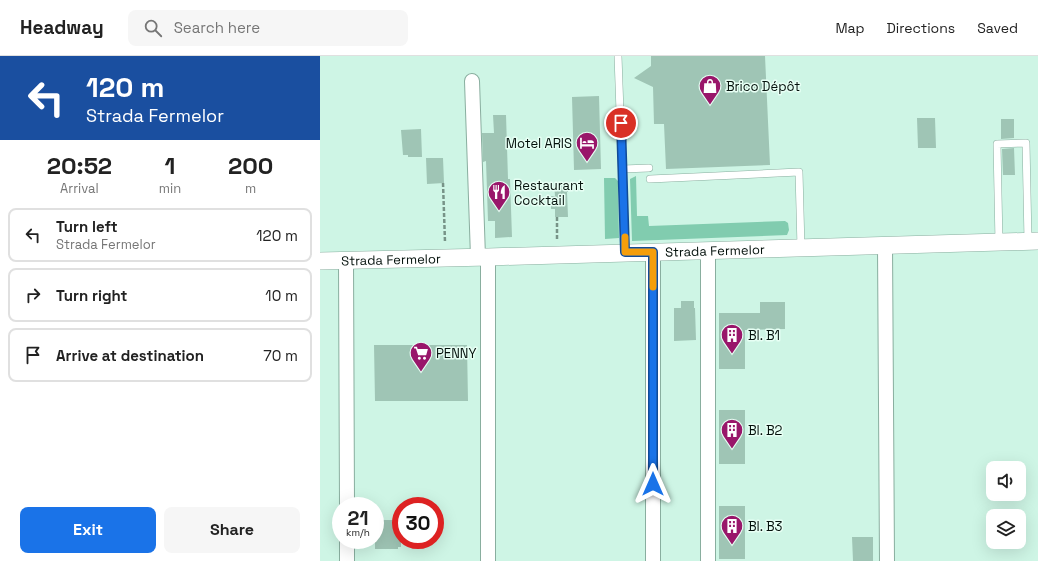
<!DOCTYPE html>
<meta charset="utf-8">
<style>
body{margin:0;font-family:"Space Grotesk",sans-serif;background:#f6f6f6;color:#222;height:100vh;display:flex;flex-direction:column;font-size:15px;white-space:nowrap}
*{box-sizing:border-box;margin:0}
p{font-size:13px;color:#767676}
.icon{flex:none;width:22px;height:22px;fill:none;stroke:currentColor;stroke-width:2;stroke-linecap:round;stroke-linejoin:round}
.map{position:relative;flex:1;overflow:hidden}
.side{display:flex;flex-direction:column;background:#fff;width:320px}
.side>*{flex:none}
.top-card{background:#1a4fa0;color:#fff;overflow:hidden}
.controls{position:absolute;left:666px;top:405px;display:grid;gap:8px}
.controls a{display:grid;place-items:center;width:40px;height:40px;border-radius:8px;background:#fff;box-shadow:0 4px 16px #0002;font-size:20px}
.speed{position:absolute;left:12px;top:441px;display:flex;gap:8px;font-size:20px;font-weight:700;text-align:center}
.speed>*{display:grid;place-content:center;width:52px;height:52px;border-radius:50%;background:#fff;box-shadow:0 4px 16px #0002;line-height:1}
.speed small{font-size:10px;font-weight:400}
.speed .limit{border:6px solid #d22;background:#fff;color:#111}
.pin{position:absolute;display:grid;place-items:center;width:34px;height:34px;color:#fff;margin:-17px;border:2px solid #fff;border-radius:50%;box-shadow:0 1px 4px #0007}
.me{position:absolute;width:44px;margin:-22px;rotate:0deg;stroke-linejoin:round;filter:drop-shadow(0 0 3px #0008)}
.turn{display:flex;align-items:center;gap:14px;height:84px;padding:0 20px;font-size:18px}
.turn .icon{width:52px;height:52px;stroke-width:2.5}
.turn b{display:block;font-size:28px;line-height:34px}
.eta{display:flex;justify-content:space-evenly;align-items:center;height:68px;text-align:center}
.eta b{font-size:24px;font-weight:800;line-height:28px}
.primary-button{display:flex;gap:8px;margin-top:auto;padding:8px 20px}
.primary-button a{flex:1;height:46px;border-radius:8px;background:#1a73e8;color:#fff;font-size:16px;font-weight:800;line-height:46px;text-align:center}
.primary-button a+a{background:#f6f6f6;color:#222}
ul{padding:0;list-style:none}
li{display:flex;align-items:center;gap:12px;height:54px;margin:0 8px 6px;padding:0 12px;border:2px solid #e0e0e0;border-radius:8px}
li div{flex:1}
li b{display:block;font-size:15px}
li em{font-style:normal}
header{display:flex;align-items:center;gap:24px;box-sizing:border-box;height:56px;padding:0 20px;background:#fff;border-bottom:1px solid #e0e0e0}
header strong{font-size:19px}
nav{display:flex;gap:22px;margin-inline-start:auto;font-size:14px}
.search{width:280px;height:36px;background:#f6f6f6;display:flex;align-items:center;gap:10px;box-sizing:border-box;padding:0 14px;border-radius:8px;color:#767676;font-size:15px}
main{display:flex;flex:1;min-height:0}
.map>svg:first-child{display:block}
</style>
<header>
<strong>Headway</strong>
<div class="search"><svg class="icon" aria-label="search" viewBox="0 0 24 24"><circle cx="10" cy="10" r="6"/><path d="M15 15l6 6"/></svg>Search here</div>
<nav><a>Map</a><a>Directions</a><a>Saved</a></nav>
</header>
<main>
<section class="side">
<div class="top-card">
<div class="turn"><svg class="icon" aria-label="left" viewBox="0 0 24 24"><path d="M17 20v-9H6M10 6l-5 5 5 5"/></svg><div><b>120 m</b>Strada Fermelor</div></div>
</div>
<div class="eta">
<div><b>20:52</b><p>Arrival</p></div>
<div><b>1</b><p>min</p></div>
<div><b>200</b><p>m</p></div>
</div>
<ul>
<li><svg class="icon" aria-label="left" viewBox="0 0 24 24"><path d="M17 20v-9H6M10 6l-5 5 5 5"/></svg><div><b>Turn left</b><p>Strada Fermelor</p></div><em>120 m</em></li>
<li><svg class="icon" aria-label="right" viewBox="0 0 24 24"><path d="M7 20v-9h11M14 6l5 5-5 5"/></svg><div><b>Turn right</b></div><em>10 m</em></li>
<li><svg class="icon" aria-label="arrive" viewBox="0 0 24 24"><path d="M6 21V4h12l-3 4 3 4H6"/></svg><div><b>Arrive at destination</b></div><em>70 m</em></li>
</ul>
<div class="primary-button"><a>Exit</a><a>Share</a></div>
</section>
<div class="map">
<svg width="718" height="505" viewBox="0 0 718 505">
<rect width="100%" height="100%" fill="#cef5e5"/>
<path fill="#81ccaf" d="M316 120 317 160H328L329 170 465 165 468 167 469 174 467 179 312 185 310 123Z
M284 122H295L298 125 299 182 285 183Z"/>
<path fill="#9fc5b5" d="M331 0H445L450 109 346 113 344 68H334L333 31 314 22 331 10Z
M279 40 281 113 254 114 252 41Z
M173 59H186L188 123H190L192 181 175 182V165H168L166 105 163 106 162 77H174Z
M597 62H615L616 92H598Z
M681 63H694V82L681 83Z
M101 73 102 101H88V99H83L81 74Z
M694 92 695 119H683L682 93Z
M106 102H123L124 127 107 128Z
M248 126V136H247L248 161H235V153H231V140H235L234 127Z
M361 245H374V252H375L376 284 354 285V252H361Z
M440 246H465V273L425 274V313H399V257H440Z
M54 289H147L148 345H55Z
M399 354H425V408H399Z
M399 450H425V503H399Z
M55 464H79V467H81V491H78V493H55Z
M532 481H553V505H533Z"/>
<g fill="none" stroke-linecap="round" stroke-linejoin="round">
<g stroke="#89ae9f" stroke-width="8">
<path id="service" d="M298 0 305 196
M303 113 329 112
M330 123 479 116 481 192
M679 187 677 88 706 87 708 185"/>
</g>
<g stroke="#89ae9f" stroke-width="16">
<path id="minor" d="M152 25 158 201
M565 190 567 505
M26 204 27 450
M27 484V505
M168 505V201
M333 505V196
M388 505V195"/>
</g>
<g stroke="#89ae9f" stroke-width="18">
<g id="tertiary">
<path id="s1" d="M0 205 168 201 718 185"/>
</g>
</g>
<path stroke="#779387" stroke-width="2.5" stroke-dasharray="4 2" stroke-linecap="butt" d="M123 127 125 186
M237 161V184"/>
<use href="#service" stroke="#fff" stroke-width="7"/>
<use href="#minor" stroke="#fff" stroke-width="14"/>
<use href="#tertiary" stroke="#fff" stroke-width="17"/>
</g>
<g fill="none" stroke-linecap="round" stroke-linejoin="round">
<g stroke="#114b97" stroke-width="10">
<path id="route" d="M301 67 305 196H333V428"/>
</g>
<use href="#route" stroke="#1a73e8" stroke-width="7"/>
<path stroke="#f59e0b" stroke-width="7" d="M305 181V196H333V231"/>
</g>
<defs>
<g id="shop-pin" transform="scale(1.15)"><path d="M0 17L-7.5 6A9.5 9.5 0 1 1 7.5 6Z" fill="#99166a" stroke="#e7fff4"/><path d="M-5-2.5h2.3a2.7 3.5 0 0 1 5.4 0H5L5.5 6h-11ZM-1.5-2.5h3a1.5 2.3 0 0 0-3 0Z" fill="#fff"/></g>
<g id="hotel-pin" transform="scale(1.15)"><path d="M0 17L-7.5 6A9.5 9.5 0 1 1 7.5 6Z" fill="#99166a" stroke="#e7fff4"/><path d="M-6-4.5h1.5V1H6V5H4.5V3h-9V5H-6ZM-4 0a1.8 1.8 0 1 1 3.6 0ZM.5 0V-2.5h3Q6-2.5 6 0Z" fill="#fff"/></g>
<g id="restaurant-pin" transform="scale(1.15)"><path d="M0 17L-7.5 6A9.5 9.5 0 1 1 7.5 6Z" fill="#99166a" stroke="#e7fff4"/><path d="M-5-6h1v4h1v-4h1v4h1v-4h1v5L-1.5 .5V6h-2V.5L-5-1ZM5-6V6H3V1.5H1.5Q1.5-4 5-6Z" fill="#fff"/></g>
<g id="building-pin" transform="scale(1.15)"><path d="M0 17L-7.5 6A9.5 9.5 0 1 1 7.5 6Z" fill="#99166a" stroke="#e7fff4"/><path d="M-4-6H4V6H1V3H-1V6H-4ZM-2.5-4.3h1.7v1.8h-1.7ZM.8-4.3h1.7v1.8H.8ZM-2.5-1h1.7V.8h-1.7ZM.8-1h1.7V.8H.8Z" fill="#fff"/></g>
<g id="supermarket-pin" transform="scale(1.15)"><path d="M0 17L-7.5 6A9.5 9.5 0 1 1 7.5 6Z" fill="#99166a" stroke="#e7fff4"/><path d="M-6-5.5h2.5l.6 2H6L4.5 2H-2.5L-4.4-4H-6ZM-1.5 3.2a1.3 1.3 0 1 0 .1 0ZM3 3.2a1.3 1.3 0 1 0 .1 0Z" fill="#fff"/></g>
</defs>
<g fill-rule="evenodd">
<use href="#shop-pin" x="390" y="30"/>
<use href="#hotel-pin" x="267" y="87"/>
<use href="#restaurant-pin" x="179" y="136"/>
<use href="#building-pin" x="412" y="279"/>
<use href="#supermarket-pin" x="101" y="297"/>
<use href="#building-pin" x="412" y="374"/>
<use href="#building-pin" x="412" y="470"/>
</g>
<g text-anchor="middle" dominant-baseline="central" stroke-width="3" stroke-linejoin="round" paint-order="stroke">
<g font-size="13" fill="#03100b" stroke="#e7fff4" text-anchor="start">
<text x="406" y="30">Brico Dépôt</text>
<text x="252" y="87" text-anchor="end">Motel ARIS</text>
<text x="194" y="129">Restaurant<tspan x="194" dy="15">Cocktail</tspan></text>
<text x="428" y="279">Bl. B1</text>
<text x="116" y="297">PENNY</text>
<text x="428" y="374">Bl. B2</text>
<text x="428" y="470">Bl. B3</text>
</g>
<g font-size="13" fill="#03100b" stroke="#e7fff4">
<text stroke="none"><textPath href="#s1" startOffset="395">Strada Fermelor</textPath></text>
<text stroke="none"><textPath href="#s1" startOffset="71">Strada Fermelor</textPath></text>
</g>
</g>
</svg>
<div class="controls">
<a><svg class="icon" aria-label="sound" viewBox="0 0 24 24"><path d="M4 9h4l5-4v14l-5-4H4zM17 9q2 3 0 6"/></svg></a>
<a><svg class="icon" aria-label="layers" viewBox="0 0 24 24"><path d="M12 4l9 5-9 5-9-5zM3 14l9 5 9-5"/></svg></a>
</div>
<div class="speed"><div>21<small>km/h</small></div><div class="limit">30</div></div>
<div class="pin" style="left:301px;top:67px;background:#d93025"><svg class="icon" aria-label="arrive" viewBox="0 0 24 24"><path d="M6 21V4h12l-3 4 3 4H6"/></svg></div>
<svg class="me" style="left:333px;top:428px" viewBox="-20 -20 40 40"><path d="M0-17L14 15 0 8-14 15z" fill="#1a73e8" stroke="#fff" stroke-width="4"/></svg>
</div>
</main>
